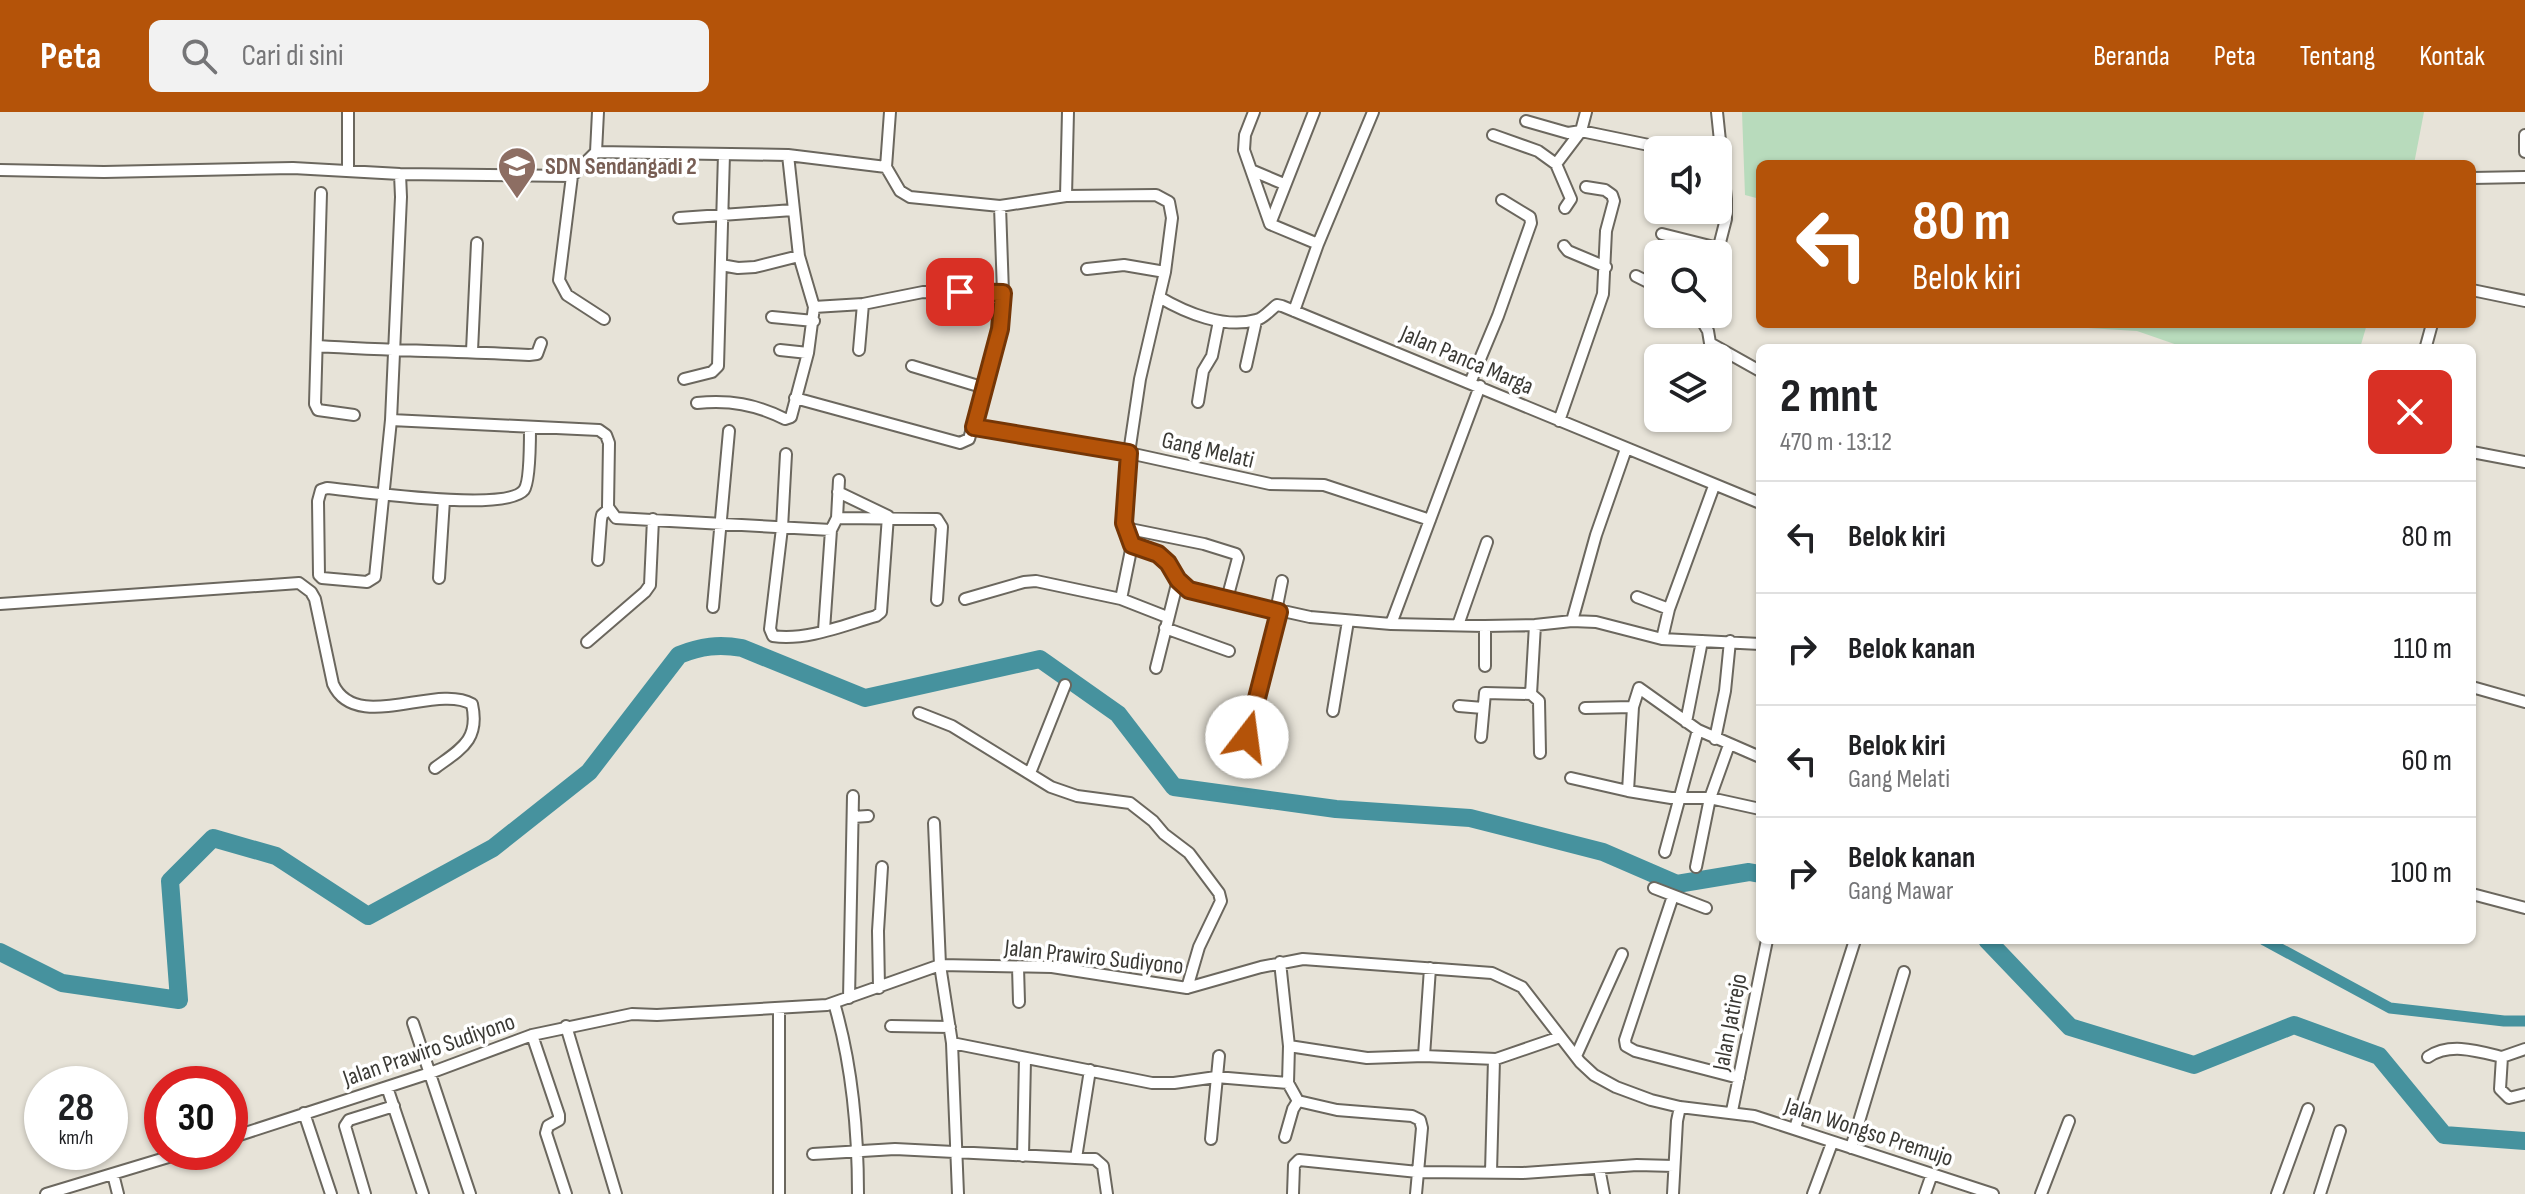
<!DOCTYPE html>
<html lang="id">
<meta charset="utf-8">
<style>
body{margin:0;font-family:"Sofia Sans Condensed",sans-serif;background:#f2f2f2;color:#202124;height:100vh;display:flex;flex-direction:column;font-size:30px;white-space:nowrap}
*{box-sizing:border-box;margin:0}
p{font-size:26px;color:#757577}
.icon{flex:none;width:44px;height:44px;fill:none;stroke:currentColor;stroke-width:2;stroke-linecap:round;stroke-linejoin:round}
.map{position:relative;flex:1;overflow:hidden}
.details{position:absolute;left:1756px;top:232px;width:720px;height:600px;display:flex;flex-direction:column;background:#fff;border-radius:12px;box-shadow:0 2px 6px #0004}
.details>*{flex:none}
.hud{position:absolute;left:1756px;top:48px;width:720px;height:168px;border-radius:12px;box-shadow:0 2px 6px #0004;background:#b45309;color:#fff;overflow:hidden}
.fabs{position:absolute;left:1644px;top:24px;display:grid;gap:16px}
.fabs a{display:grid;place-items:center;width:88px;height:88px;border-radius:12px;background:#fff;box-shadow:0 2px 6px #0004;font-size:40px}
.speed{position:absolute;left:24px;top:954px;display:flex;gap:16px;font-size:40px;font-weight:700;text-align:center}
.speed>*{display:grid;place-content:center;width:104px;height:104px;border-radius:50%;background:#fff;box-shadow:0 2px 6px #0004;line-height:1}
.speed small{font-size:20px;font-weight:400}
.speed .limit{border:12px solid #d22;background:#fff;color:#111}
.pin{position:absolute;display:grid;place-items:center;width:68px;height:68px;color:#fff;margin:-34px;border-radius:16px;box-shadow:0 4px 12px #0006}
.me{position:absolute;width:88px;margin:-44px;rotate:15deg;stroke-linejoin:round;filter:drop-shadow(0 0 6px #0008)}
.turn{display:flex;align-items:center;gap:28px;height:168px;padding:0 24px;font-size:36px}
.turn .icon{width:104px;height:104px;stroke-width:2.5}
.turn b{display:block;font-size:56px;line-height:68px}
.round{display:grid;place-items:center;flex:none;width:84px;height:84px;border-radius:12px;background:#f2f2f2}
.headline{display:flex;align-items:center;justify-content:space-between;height:136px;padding:0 24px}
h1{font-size:48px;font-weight:700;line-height:60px}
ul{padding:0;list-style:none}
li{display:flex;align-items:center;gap:24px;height:112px;padding:0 24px;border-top:2px solid #e0e0e0}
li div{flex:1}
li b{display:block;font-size:30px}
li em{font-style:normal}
header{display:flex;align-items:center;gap:48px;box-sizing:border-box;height:112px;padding:0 40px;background:#b45309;color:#fff}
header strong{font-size:38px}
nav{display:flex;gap:44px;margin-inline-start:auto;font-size:28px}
.search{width:560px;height:72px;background:#f2f2f2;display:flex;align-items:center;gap:20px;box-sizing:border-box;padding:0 28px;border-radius:12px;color:#757577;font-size:30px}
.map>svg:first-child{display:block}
</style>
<header>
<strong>Peta</strong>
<div class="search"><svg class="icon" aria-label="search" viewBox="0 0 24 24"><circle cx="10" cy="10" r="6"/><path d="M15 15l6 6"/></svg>Cari di sini</div>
<nav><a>Beranda</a><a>Peta</a><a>Tentang</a><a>Kontak</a></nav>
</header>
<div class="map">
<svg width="2525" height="1082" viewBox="0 0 2525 1082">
<rect width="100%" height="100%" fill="#e7e3d8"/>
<path fill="#b8dbbc" d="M1742 0H2424L2414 52H1760V87L1745 83Z
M2079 212H2367L2360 236H2186L2137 219 2088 216Z"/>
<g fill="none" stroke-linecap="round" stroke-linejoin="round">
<path stroke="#46929e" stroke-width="11" d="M2264 828 2390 896 2504 909H2525"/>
<path stroke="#46929e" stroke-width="18" d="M1987 828 2070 915 2194 953 2294 913 2379 944 2444 1023 2525 1029
M0 840 62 871 179 888 170 769 213 726 276 744 368 804 493 736 589 660 679 543C701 534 719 532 742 536L865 586 1040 547 1118 602 1174 675 1336 697 1470 706 1603 740 1677 772 1749 760 1760 762"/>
<g stroke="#6b675e" stroke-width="14">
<path id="street" d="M348 0V58
M1254 0 1245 23 1244 38 1270 112 1318 132
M1717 0 1726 87V107L1717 142
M1526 9 1568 21 1581 19 1673 38
M1493 23 1538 39 1556 52
M2525 23V40
M596 40 788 43 886 55 900 79 910 85 1000 94 1066 84 1156 83 1169 90 1172 106 1165 160 1140 267 1129 341 1124 411 1132 433 1158 442 1168 451 1178 468 1189 478 1310 505 1391 512 1485 514 1535 513 1572 509 1596 510 1662 527 1760 532
M596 40 598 0
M886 55 890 0
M0 58 104 60 293 56 400 62 572 64 596 40
M1251 58 1284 72
M400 62 401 85 391 308 599 318 606 323 609 331 608 395 616 406 831 418 837 406 937 407 942 415 937 488
M572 64 559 168 567 183 604 207
M2472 66 2525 65
M321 81 315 292 318 298 354 303
M1066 84 1068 0
M1565 96 1571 87 1556 52 1581 19 1586 0
M679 106 793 98
M1270 112 1314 0
M1662 122 1718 136
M1564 134 1568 139 1606 155
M721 153 738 156 755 155 799 144
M1087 157 1124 153 1165 160
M1636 164 1658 175
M2472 178 2525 189
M1159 185C1186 201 1225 217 1256 208 1263 207 1271 197 1277 193L1282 194 1760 391
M814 195 863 192 923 180 1003 181
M1294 199 1318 132 1373 0
M1703 202 1701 207 1708 219 1710 231 1760 259
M772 205 814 209
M318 234C388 239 459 239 529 243L537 242 541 231
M2426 234 2432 212
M780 238 808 241
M859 238 863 192
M472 239 477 131
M912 254 985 276
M1246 254 1256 209
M684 267 712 260 718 254 724 42
M1470 271 1498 204 1531 111 1530 105 1502 88
M795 286 960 331 969 327 1000 217 1003 181 1000 94
M1198 290 1203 259 1212 244 1219 209
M697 291C730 288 755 292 785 307L791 305 808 241 814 195 799 144 788 43
M391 308 375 465 367 470 322 466 319 463 318 389 321 378 327 376C358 379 506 401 524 378 530 370 530 329 530 316
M1559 309 1603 182 1606 119 1614 89 1612 83 1605 78 1586 75
M974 315 1129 341 1270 372 1324 373 1430 408
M2472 340 2525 350
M786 342 782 416 770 517 773 524C807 529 844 513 876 504L881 500 888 404 838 380
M837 406 839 368
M1125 416 1204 432 1236 442 1238 446 1227 487
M598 448 601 408 602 403 608 398
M439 466 444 388
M1637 485 1669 497
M965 487 1024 470 1036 469 1121 487 1167 505
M1121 487 1132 433
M0 492 299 471 311 480 315 487 333 572C356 622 436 571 472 592 480 628 461 637 435 656
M713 495 729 319
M1276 499 1282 469
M1572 509 1596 423 1626 337
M1391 512 1480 274
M1458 513 1487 430
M1485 514V554
M1165 516 1229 539
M824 518 831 418
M1662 527 1669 497 1714 374
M587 530 645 480 650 473 653 407
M1156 556 1178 468
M2472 575 2525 590
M1531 582 1535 513
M1459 594 1483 596
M1585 596 1633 595
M1333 599 1348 509
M919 601 952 614 1051 675 1077 684 1130 691 1153 709 1164 722 1189 741 1219 781 1221 789 1199 835 1187 876
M1686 610 1702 529
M1247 625 1279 500
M1481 625 1485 581 1531 582 1539 589 1540 641
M1715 627 1725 579 1730 529
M1030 661 1065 573
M1571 666 1628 679 1633 595 1639 576 1698 618 1760 645
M1628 679 1671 686H1710L1760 697
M853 705 868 704
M934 711 940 853 952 931 1152 971H1174L1216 965 1288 971 1298 989 1337 998 1412 1004 1420 1008 1422 1016 1418 1060 1523 1061 1637 1053 1674 1054
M1665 740 1698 618
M1696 755 1710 686 1729 633
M1654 776 1706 796
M2472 782 2525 796
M1673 784 1625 928 1626 934 1635 939 1739 966
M1280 850 1289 934 1288 971
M1018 855 1019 890
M879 876 878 819 882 755
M849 886 853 684
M834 891C852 952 858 1018 858 1082
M413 911 470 1082
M566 914 616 1082
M891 914 950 915
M532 923 559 1003V1008L548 1014 546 1021 566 1082
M952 931 958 1082
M1289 934 1367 946 1424 944 1496 947 1560 925
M2525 937 2502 945 2500 977 2509 986 2525 982
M1424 944 1430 856
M1576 944 1622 842
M2428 945C2450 930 2478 939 2502 945
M387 975 423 1082
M1732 999 1767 828
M304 1001 331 1082
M1795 1016 1855 828
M1285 1025 1293 997 1298 989
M230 1026 430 961 532 923 632 902 657 903 827 893 940 853 1052 855 1187 876 1261 855 1303 847 1492 861 1522 875 1580 950 1594 963 1616 975 1651 988 1680 995 1754 1004 1993 1082
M1211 1027 1219 944
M1851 1036 1904 860
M813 1042 895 1037 1095 1047 1103 1054 1107 1082
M1023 1044 1025 947
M1076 1046 1090 958
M1599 1056 1604 1082
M1491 1060 1494 947
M113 1062 118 1082
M46 1082 185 1040
M365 1082 345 1014 349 1008 394 994
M779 1082V896
M1293 1082 1294 1053 1299 1048 1418 1060 1416 1082
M1673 1082 1677 1009 1680 995
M1813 1082 1832 1031
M1925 1082 1932 1062
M2041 1082 2069 1009
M2277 1082 2308 997
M2320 1082 2340 1019"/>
</g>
<use href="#street" stroke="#fff" stroke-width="10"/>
</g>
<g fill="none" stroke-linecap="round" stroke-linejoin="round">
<g stroke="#753606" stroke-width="20">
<path id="route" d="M960 180 1003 181 1000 217 974 315 1129 341 1124 411 1132 433 1158 442 1168 451 1178 468 1189 478 1279 500 1247 625"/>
</g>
<use href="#route" stroke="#b45309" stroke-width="14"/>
</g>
<defs>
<g id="school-pin" transform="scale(2)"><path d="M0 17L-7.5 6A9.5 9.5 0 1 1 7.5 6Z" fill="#8d6e63" stroke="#fff"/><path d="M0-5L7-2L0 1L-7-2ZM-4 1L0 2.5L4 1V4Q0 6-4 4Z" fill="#fff"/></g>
</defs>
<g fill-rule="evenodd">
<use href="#school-pin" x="517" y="54"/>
</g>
<g text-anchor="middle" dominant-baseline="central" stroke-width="7" stroke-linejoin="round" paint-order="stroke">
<g font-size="24" font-weight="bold" fill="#785e54" stroke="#fff" text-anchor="start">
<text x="545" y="54">SDN Sendangadi 2</text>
</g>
<g font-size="24" fill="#3b3a35" stroke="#fff">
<text transform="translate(1467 248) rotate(23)">Jalan Panca Marga</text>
<text transform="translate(1208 338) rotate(13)">Gang Melati</text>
<text transform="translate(1094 845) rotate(6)">Jalan Prawiro Sudiyono</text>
<text transform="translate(1730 910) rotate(-79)">Jalan Jatirejo</text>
<text transform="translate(429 938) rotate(-19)">Jalan Prawiro Sudiyono</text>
<text transform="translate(1869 1020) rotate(18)">Jalan Wongso Premujo</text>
</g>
</g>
</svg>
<div class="fabs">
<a><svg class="icon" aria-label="sound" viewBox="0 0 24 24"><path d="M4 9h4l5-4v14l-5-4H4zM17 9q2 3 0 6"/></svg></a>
<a><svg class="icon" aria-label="search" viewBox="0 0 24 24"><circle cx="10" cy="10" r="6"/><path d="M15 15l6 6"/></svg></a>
<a><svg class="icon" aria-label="layers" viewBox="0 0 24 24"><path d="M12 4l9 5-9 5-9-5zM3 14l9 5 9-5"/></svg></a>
</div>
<div class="speed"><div>28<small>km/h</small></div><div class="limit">30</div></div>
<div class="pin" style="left:960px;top:180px;background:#d93025"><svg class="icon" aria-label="arrive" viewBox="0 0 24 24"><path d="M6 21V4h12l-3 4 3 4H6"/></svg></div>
<svg class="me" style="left:1247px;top:625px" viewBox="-20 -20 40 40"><circle r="19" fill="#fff"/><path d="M0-13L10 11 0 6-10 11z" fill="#b45309"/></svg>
<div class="hud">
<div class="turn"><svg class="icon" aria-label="left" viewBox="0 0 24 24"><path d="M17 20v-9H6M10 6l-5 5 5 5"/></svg><div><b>80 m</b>Belok kiri</div></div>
</div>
<section class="details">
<div class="headline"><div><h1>2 mnt</h1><p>470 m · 13:12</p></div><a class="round" style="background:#d93025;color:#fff"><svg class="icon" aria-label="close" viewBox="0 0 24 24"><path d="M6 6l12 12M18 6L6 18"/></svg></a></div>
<ul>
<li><svg class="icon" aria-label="left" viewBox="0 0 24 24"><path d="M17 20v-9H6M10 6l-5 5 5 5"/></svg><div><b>Belok kiri</b></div><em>80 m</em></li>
<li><svg class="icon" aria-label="right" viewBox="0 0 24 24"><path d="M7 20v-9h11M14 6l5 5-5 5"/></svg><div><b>Belok kanan</b></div><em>110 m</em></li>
<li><svg class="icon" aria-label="left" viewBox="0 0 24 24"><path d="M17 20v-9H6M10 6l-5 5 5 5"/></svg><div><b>Belok kiri</b><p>Gang Melati</p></div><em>60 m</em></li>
<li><svg class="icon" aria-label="right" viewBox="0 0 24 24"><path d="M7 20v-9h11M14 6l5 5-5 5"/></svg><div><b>Belok kanan</b><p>Gang Mawar</p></div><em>100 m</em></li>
</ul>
</section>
</div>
